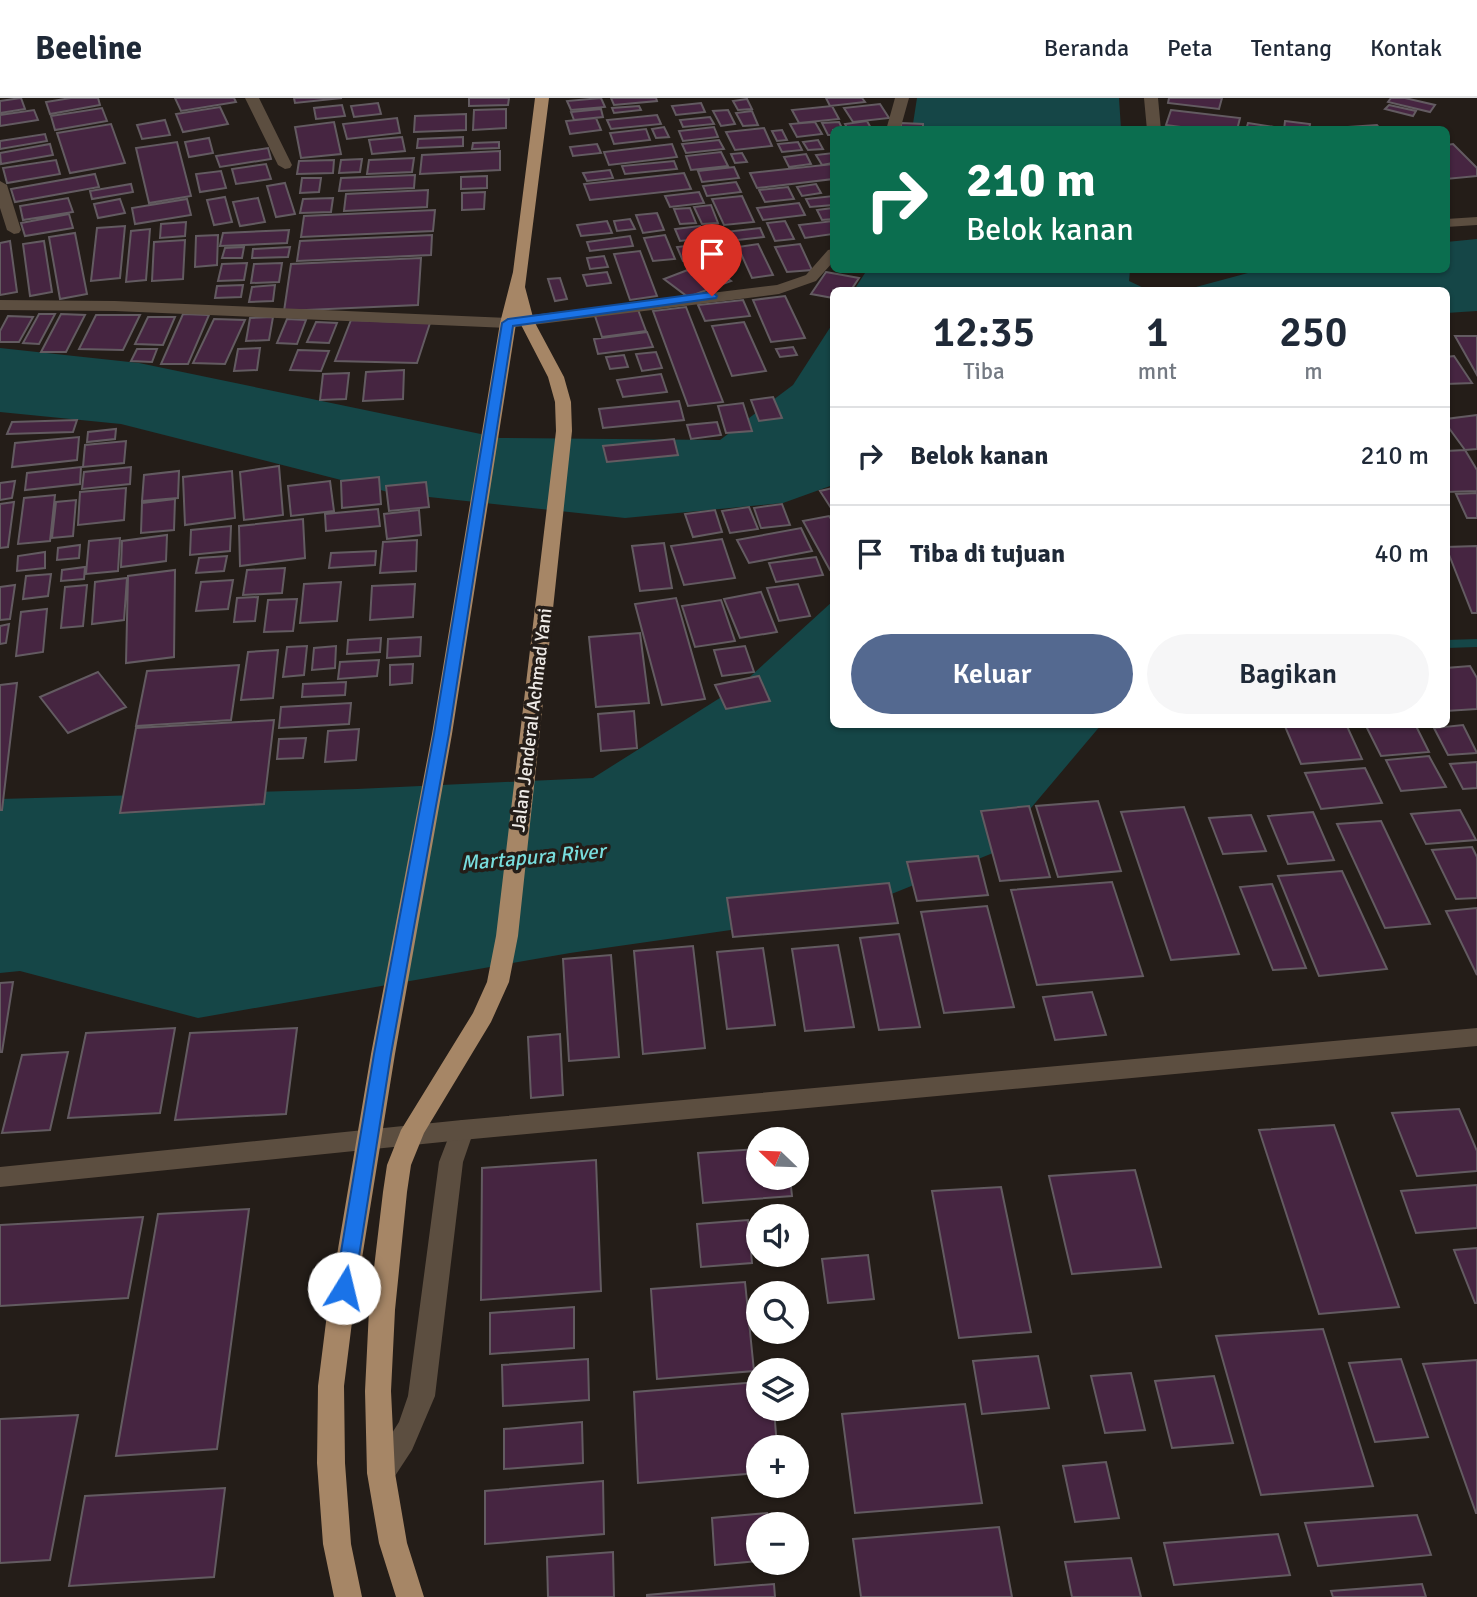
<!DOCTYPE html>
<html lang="id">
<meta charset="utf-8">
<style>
body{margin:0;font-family:Signika,sans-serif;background:#f6f6f7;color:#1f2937;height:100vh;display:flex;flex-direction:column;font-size:26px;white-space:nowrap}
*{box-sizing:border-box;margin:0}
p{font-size:23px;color:#747a83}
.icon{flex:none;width:38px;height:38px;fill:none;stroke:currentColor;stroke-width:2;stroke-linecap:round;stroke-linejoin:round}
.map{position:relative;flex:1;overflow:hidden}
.details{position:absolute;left:830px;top:189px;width:620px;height:441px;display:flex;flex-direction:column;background:#fff;border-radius:10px;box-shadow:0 2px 5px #0004}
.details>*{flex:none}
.banner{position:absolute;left:830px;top:28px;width:620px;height:147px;border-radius:10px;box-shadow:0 2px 5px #0004;background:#0b6e4f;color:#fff;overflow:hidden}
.needle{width:46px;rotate:293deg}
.tools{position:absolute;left:746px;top:1029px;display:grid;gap:14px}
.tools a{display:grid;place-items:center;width:63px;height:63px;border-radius:50%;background:#fff;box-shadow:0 2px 5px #0004;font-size:35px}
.pin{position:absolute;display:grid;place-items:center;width:60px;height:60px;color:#fff;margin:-72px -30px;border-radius:50% 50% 50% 0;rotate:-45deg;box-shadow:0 0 7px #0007}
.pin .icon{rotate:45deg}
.me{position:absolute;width:77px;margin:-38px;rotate:9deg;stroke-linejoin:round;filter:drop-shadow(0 0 5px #0008)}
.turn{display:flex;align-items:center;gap:24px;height:147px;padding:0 21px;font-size:32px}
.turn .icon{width:91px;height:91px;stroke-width:2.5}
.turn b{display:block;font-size:49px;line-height:60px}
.eta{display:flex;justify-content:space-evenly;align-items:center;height:119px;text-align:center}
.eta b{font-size:42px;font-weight:600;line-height:49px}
.cta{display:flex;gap:14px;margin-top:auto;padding:14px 21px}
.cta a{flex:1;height:80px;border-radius:42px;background:#546990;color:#fff;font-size:28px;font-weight:600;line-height:80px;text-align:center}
.cta a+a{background:#f6f6f7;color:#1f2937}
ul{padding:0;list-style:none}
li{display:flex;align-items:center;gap:21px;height:98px;padding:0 21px;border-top:2px solid #e0e1e3}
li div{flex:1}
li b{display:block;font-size:26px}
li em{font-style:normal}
header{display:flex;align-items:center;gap:42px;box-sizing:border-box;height:98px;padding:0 35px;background:#fff;border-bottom:2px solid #e0e1e3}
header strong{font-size:33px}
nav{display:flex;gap:38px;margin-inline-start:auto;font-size:24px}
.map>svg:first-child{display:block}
</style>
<header>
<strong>Beeline</strong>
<nav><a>Beranda</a><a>Peta</a><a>Tentang</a><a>Kontak</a></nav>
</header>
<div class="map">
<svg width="1477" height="1499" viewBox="0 0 1477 1499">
<rect width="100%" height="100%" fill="#241d18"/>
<path fill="#154647" d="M917 0H1119L1121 31 912 32Z
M1477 141V213L1446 215V192H1166L1196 189 1259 172H1446V144Z
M867 172H1130L1129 183 1148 192H854Z
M833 225V387L783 405 625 420 392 395 121 326 0 314V250L139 265 500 340 720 342 793 287Z
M833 503V626L1101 627 993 755 842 816 570 855 198 920 20 873 0 875V701L357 691 593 680 742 586Z"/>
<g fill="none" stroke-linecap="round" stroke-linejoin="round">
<path fill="#154647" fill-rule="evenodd" d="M1477 541V549L1446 550V542Z"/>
</g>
<path fill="#462541" stroke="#635b61" stroke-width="2" d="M21 0 25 11 0 15V3Z
M71 0H98L100 7 50 16 46 4Z
M175 0H234L236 4 181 13Z
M294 0H342L295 5Z
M469 0H509L508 7 469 8Z
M601 0 605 9 571 12 567 3Z
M611 0H656L657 3 614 7Z
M826 0H862L865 4 830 8Z
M1169 0H1222L1219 11 1168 5Z
M1391 0H1405L1435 7 1430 14 1388 4Z
M747 1 752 11 738 12 733 3Z
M378 5 381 16 354 19 351 8Z
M701 5 705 14 676 17 672 8Z
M880 6 889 20 853 24 844 10Z
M342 7 345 18 316 21 314 10Z
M1389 7 1416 13 1413 18 1385 11Z
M639 8 641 12 614 15 612 10Z
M832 8 839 21 799 25 792 12Z
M220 9 228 26 183 34 176 16Z
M102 10 107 23 55 32 51 18Z
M506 11V30L473 32 474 12Z
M601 11 603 19 574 22 571 14Z
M34 12 38 22 0 28V17Z
M728 12 735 26 721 28 713 13Z
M1171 12 1240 20 1237 32H1203L1166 27Z
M752 13 758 27 743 28 736 15Z
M466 16V32L414 34 415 18Z
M657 17 661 26 611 31 607 22Z
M710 19 714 26 683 29 680 22Z
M397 20 400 35 347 41 343 26Z
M596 20 601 32 570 36 566 23Z
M165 22 170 37 142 41 137 27Z
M867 23 872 32H848L845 26Z
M1285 23 1310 26 1309 32H1284Z
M334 24 341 56 301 60 295 29Z
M815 24 822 36 797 39 790 26Z
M839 24 843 32H833V37H828L822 25Z
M901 25 923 26V32H901Z
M1248 25 1274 29 1273 32H1246Z
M111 26 125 65 70 75 57 35Z
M1377 27 1381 32 1333 30Z
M664 29 669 39 656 40 652 31Z
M714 29 718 39 683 43 679 33Z
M764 30 772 48 735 52 726 34Z
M646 31 650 42 614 46 610 35Z
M782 32 787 42 777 43 772 33Z
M45 36 47 43 0 51V43Z
M402 39 405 53 372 56 369 42Z
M463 39V48L417 50 418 41Z
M209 40 213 55 189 59 185 44Z
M719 42 724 51 686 55 682 46Z
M818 42 823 51 808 52 803 44Z
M177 44 191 98 149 105 136 50Z
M499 44V50L472 51 473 45Z
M798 44 802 52 782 54 778 46Z
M50 46 53 57 1 66 0 55Z
M597 46 601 55 573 58 570 49Z
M672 46 677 59 609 67 604 54Z
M1453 46 1477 70V78L1446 81V47Z
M268 50 271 61 220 69 216 58Z
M500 53V72L420 76 422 57Z
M721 54 728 68 691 72 686 58Z
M742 55 747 64 735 65 731 56Z
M833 55V65L822 67 816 57Z
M806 56 811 66 789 69 784 59Z
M414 60 412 74 367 76 369 62Z
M362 61 360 74 339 75 341 62Z
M56 62 60 76 7 85 3 70Z
M334 62 333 75 297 76 299 63Z
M674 63 677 71 625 76 622 68Z
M266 66 271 81 236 86 232 71Z
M833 66V81L757 90 750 75Z
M734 69 739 80 702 84 698 73Z
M610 72 613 80 587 83 583 75Z
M221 73 226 90 200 94 196 76Z
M684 75 691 91 590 102 584 86Z
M95 76 99 89 15 104 11 91Z
M415 77 414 90 339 93 341 80Z
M487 78V90L461 91V79Z
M302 80H321L319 94 300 95Z
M736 84 741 94 707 98 703 88Z
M285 85 295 116 276 119 267 88Z
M131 86 133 94 92 101 90 93Z
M816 86 821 95 802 98 797 89Z
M788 89 794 101 765 104 759 92Z
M428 92 427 109 344 113 346 96Z
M485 94 484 111 462 112V95Z
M699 94 704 105 670 109 665 98Z
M742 98 754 124 724 127 712 101Z
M833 98V107L810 109 806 101Z
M225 99 232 124 214 127 207 102Z
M68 100 73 114 23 122 20 108Z
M258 100 265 124 240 128 233 104Z
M333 100 331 114 300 115 303 101Z
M120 101 125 115 98 120 94 106Z
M187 101 191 117 135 126 132 110Z
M799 105 805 117 763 122 757 110Z
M711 107 718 125 702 126 694 109Z
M690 110 696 125 680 126 674 111Z
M833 110V121L822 122 817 112Z
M435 112 433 133 301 139 304 118Z
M657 115 664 132 643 135 636 117Z
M69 116 73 130 25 138 21 125Z
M630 121 635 131 617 133 614 123Z
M607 123 612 135 581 138 577 127Z
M785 123 794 141 775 143 767 125Z
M833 123V136L805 140 799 127Z
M186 124 185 138 160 140 161 126Z
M125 128 120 180 91 183 97 130Z
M700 128 705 140 680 143 675 131Z
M760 130 764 139 729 143 725 134Z
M150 131 146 182 126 184 131 133Z
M289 132 287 145 220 148 223 135Z
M75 135 87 196 60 201 49 139Z
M218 137 217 167 195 169 196 138Z
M432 137 431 157 297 163 300 143Z
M665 137 675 161 653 163 644 140Z
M630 138 633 148 590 153 587 144Z
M185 142 183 181 152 183 154 144Z
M10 143 17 194 0 197V145Z
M44 143 52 194 30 198 23 146Z
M703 146 708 159 683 163 677 149Z
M758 146 773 177 752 180 738 149Z
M800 146 812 172 787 174 775 149Z
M732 148 737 160 719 163 715 151Z
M244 149 242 160H222L225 150Z
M290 149 288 159 252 160 253 151Z
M640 153 657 198 630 202 614 156Z
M604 158 608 169 590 171 587 160Z
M421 160 418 207 284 213 291 166Z
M247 165 244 182 218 183 222 166Z
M282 165 279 184 251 185 254 166Z
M706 165 731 183 688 199 664 181Z
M607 174 611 185 587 188 583 177Z
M826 174 859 180 851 192H833V200L811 196Z
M560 180 567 201 555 203 548 181Z
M243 187 241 199 215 200 217 188Z
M275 187 273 203 249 204 252 189Z
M785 198 805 240 771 244 753 202Z
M743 202 750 218 705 223 698 207Z
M637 209 646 233 602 239 594 215Z
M686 209 723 304 688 308 653 213Z
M39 216H55L39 246 23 245Z
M61 216 85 217 66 254H41Z
M183 216 209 217 188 266H161Z
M96 217H140L123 252 79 251Z
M8 218 33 219 19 244H0V233Z
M148 219H175L163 247 135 246Z
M273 219 269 242 246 243 250 220Z
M214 221 245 222 225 266 193 265Z
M287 221 306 222 297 246 277 245Z
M351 222 430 225 417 265 335 263Z
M316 224 337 225 329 245 307 244Z
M744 224 766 273 732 278 712 228Z
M647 234 653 249 598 256 594 241Z
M1455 238H1477V277Z
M793 249 797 257 780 259 776 251Z
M260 250 257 272 234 273 238 251Z
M137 251H157L152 264 131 263Z
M298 252 329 253 321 273 290 272Z
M656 254 662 270 642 273 636 256Z
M624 257 628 269 610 271 606 259Z
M1454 258 1472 285 1446 286V259Z
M404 272 403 301 363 303 366 274Z
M349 275 346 301 320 302 323 276Z
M661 276 667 294 623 299 617 282Z
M773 299 782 320 759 323 751 302Z
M679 303 684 322 603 330 599 311Z
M743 305 752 333 726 335 718 308Z
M1477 317V351L1465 352 1446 326V321Z
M77 322 73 334 7 336 12 324Z
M717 324 721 337 691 341 687 327Z
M116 331 115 341 87 344 88 334Z
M79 339 77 362 12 369 15 345Z
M674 341 678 357 607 364 603 348Z
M126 343 124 365 83 369 85 347Z
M1465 352 1477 372V393L1446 394V353Z
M279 368 283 417 244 422 240 374Z
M81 369 80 386 25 392 27 375Z
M131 369 130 386 82 391 84 374Z
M179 373 178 400 142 403 144 377Z
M232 373 235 420 185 427 183 379Z
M379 379 381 406 342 410 341 383Z
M15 383 12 400 0 402V385Z
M330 383 334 413 291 418 288 388Z
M426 384 429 409 389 413 386 388Z
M126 390 124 422 78 427 80 394Z
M833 390V409L831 410 820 393Z
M1477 395V420H1467L1456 396Z
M55 397 50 443 18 446 24 400Z
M175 401 174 432 141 435 142 405Z
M76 402 73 438 52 440 56 404Z
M14 404 8 449 0 450V406Z
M782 406 790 427 761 430 754 410Z
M749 409 758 431 730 435 722 413Z
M378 411 380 428 326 433 325 416Z
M419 412 421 437 387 441 384 416Z
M715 412 722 434 693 439 685 416Z
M829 418 833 424V471L830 472 803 423Z
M303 421 305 460 240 468 239 428Z
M231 428 230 453 190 457 191 432Z
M801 430 812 453 749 465 737 442Z
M167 437 166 463 121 469 122 443Z
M120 440 118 473 86 476 89 443Z
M722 441 735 480 684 487 671 448Z
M417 442 416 473 380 475 383 444Z
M664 445 672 490 640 493 632 448Z
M80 447 79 460 57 462 58 450Z
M1477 448V515H1472L1446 449Z
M376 453 375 467 329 470 331 455Z
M45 454V470L17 473 18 458Z
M227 458 224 473 196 475 199 460Z
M816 459 823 477 776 484 769 465Z
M85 469 84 481 61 483 62 472Z
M285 470 282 495 243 497 247 472Z
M175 472 174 559 126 565 128 478Z
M51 476 48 498 23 501 26 478Z
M127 480 124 522 92 526 95 484Z
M233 482 228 511 196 513 201 484Z
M341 484 337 523 300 525 304 486Z
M415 486 413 519 370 522 372 488Z
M798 486 810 518 779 523 767 490Z
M15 487 10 521 0 522V489Z
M87 487 83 528 61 530 65 489Z
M761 494 777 534 740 540 724 501Z
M258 499 255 523 234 524 237 500Z
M676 500 705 601 662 607 635 506Z
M297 501 293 533 264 534 268 502Z
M721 502 735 543 695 549 682 508Z
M47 511 43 554 16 558 21 514Z
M9 526 6 545 0 546V528Z
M640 535 649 605 596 609 589 539Z
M421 539 420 558 387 560 388 541Z
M381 540 380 554 347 556 348 542Z
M307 548 304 577 283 579 287 549Z
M336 548 335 570 312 572 314 550Z
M745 548 754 574 722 578 714 552Z
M278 552 273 600 241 602 248 554Z
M379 562 377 578 338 581 340 564Z
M413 566 412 585 390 587V567Z
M239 567 231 622 136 628 147 573Z
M1470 568 1477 580V611L1446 613V570Z
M98 574 126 609 68 635 40 599Z
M759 578 770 603 726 611 715 587Z
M346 584 345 597 302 599 303 586Z
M17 585 2 712H0V587Z
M351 605 349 626 279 630 281 609Z
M634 613 637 650 601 653 598 616Z
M274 622 264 706 120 715 136 630Z
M1284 626H1346L1362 661 1301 666Z
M1365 626H1415L1429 654 1381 658Z
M1463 627 1477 655 1448 657 1434 630Z
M359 631 356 662 325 664 328 633Z
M306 640 303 660 277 661 279 641Z
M1429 658 1446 689 1401 693 1386 662Z
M1477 664V690L1463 691 1450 666Z
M1365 670 1382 705 1321 711 1305 675Z
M1098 703 1121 773 1058 779 1036 708Z
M1029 708 1050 779 1000 783 981 713Z
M1184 709 1239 856 1171 862 1121 714Z
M1460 712 1476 742 1426 746 1411 716Z
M1313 714 1334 762 1288 766 1268 718Z
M1251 717 1266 753 1223 756 1209 720Z
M1381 723 1430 826 1385 830 1337 726Z
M1472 749 1477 759V800L1456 801 1432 752Z
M978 758 988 797 917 803 907 764Z
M1342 773 1387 871 1319 878 1278 778Z
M1112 784 1143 878 1037 887 1011 792Z
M889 785 898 825 733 839 727 800Z
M1272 786 1306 870 1273 872 1240 789Z
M987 808 1014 909 944 915 921 814Z
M1477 810V877L1446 813Z
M899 836 920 929 879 932 860 840Z
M838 847 854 929 805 933 792 851Z
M693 848 705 950 643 956 634 853Z
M763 850 775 927 727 931 717 854Z
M611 857 619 959 569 963 563 861Z
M13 884 2 954H0V885Z
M1092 894 1106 937 1055 942 1043 899Z
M175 930 160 1015 68 1020 86 935Z
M297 930 286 1016 175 1022 190 935Z
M560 936 563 997 531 1000 528 939Z
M68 954 50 1032 2 1035 22 957Z
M1459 1011 1477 1053V1073L1417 1078 1392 1015Z
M1334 1027 1399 1209 1319 1216 1259 1032Z
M758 1051V1080H790L792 1098 703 1105 698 1055Z
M596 1062 601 1193 481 1202 482 1070Z
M1135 1072 1161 1169 1072 1176 1049 1078Z
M1477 1087V1130L1416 1135 1401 1093Z
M1001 1089 1031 1234 959 1240 932 1093Z
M249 1111 217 1351 116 1358 158 1116Z
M143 1119 128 1200 0 1208V1127Z
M748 1122 752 1165 701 1169 697 1126Z
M1477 1150V1205H1475L1454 1152Z
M868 1157 874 1201 828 1205 822 1161Z
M745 1184 754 1273 657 1281 651 1191Z
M574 1209V1250L490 1256V1215Z
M1323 1231 1373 1388 1261 1397 1216 1238Z
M1038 1258 1049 1310 982 1316 973 1263Z
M588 1261 589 1302 503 1308 502 1267Z
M1401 1261 1428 1339 1375 1344 1349 1265Z
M1477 1262V1415H1476L1423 1266Z
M1131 1275 1145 1332 1105 1335 1091 1278Z
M1214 1278 1233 1345 1172 1350 1155 1283Z
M758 1284V1311H774L777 1349H758V1375L638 1385 634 1294Z
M965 1306 982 1405 855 1415 842 1316Z
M78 1317 50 1462 0 1465V1321Z
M582 1324 583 1365 504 1371V1331Z
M1106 1364 1119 1420 1075 1424 1063 1368Z
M603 1383 604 1436 485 1446V1393Z
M225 1390 214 1479 69 1488 85 1398Z
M767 1415 768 1426H758V1463L715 1467 712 1420Z
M1417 1417 1431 1457 1318 1468 1305 1425Z
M999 1429 1012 1499H861L853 1441Z
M1278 1436 1290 1477 1174 1487 1164 1445Z
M613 1454 614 1499H548L547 1459Z
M1131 1460 1141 1499H1072L1065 1464Z
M774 1486 775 1499H647V1497Z
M1422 1486 1426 1499H1333L1331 1493Z"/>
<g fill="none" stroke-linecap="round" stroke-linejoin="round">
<path fill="#5c4e40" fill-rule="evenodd" d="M245 0H259L292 67 290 70 285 71 278 67Z
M895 0H909L900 32H886Z
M1144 0H1158L1161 32H1147Z
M0 83 7 87 21 132 19 135 14 136 7 132 0 110Z
M1477 119V127L1446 129V121Z
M833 151V164L816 183 779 196 508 230 115 213 0 212V202L115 203 508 220 777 187 806 177 828 152Z
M462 1022 470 1025 474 1032 463 1064 435 1298 412 1352 391 1384 381 1388 371 1384 367 1375 399 1324 408 1298 439 1064 454 1025Z"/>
<path fill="#5c4e40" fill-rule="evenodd" d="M1477 930V948L462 1042 0 1089V1069L462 1022Z"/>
<path fill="#a68666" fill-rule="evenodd" d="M535 0H549L525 189 534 223 564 279 571 304 572 333 518 838 509 884 491 924 424 1035 411 1067 407 1094 395 1212 391 1293 395 1375 407 1445 424 1499H396L379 1445 367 1375 365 1293 369 1212 383 1094 387 1067 401 1032 473 915 487 884 496 838 556 333 555 304 548 279 517 219 452 636 395 956 353 1216 344 1288 345 1365 351 1446 362 1499H334L323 1446 317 1365 318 1288 327 1216 371 956 432 636 500 225 513 174Z"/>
</g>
<path fill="#1a73e8" stroke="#114b97" stroke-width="2" d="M712 194 717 198 716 200 513 228 449 636 391 956 354 1190 351 1196 344 1198 338 1196 335 1190 374 956 434 636 502 225 508 221Z"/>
<g text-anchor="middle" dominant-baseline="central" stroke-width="7" stroke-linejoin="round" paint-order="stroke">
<g font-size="19" fill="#eeeae6" stroke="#241d18">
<text transform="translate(532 622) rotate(-83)">Jalan Jenderal Achmad Yani</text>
</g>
<g font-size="21" font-style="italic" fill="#78dddd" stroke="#241d18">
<text transform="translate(533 759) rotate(-5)">Martapura River</text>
</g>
</g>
</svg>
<div class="tools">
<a><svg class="needle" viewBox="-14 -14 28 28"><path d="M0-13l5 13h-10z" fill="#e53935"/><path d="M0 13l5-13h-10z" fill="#747a83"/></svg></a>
<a><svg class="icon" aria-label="sound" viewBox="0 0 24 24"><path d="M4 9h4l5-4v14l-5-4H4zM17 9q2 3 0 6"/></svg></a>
<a><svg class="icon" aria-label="search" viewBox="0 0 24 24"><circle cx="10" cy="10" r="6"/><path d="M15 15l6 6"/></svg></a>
<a><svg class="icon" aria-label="layers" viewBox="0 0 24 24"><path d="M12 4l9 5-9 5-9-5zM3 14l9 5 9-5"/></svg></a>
<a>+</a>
<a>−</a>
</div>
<div class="pin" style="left:712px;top:198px;background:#d93025"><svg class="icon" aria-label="arrive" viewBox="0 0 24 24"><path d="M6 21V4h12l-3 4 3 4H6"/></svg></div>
<svg class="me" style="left:344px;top:1190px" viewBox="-20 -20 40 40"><circle r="19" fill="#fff"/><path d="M0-13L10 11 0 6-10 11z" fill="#1a73e8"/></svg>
<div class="banner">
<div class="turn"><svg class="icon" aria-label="right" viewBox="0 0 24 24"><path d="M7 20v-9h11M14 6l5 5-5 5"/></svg><div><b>210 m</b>Belok kanan</div></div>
</div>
<section class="details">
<div class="eta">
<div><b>12:35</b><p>Tiba</p></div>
<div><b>1</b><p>mnt</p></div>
<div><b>250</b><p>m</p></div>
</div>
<ul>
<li><svg class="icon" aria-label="right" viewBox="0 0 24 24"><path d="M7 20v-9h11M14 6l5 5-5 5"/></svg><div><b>Belok kanan</b></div><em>210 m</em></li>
<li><svg class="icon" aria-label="arrive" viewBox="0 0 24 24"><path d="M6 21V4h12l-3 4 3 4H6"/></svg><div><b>Tiba di tujuan</b></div><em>40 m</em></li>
</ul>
<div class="cta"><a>Keluar</a><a>Bagikan</a></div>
</section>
</div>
